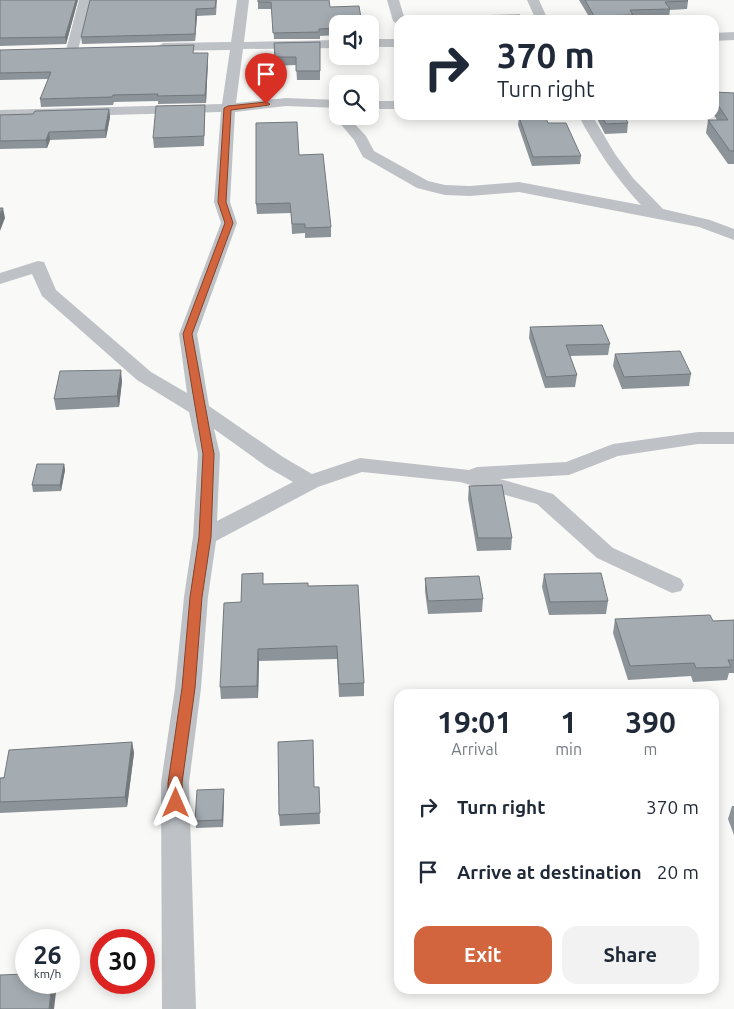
<!DOCTYPE html>
<style>
body{margin:0;font-family:Ubuntu,sans-serif;background:#f2f2f3;color:#1f2937;height:100vh;display:flex;flex-direction:column;font-size:19px;white-space:nowrap}
*{box-sizing:border-box;margin:0}
p{font-size:16px;color:#747a83}
.icon{flex:none;width:28px;height:28px;fill:none;stroke:currentColor;stroke-width:2;stroke-linecap:round;stroke-linejoin:round}
.map{position:relative;flex:1;overflow:hidden}
.side{position:absolute;left:394px;top:689px;width:325px;height:305px;display:flex;flex-direction:column;background:#fff;border-radius:15px;box-shadow:0 2px 12px #0003}
.side>*{flex:none}
.banner{position:absolute;left:394px;top:15px;width:325px;height:105px;border-radius:15px;box-shadow:0 2px 12px #0003;background:#fff;color:#1f2937;overflow:hidden}
.tools{position:absolute;left:329px;top:15px;display:grid;gap:10px}
.tools a{display:grid;place-items:center;width:50px;height:50px;border-radius:10px;background:#fff;box-shadow:0 2px 12px #0003;font-size:25px}
.speed{position:absolute;left:15px;top:929px;display:flex;gap:10px;font-size:25px;font-weight:700;text-align:center}
.speed>*{display:grid;place-content:center;width:65px;height:65px;border-radius:50%;background:#fff;box-shadow:0 2px 12px #0003;line-height:1}
.speed small{font-size:12px;font-weight:400}
.speed .limit{border:8px solid #d22;background:#fff;color:#111}
.pin{position:absolute;display:grid;place-items:center;width:42px;height:42px;color:#fff;margin:-51px -21px;border-radius:50% 50% 50% 0;rotate:-45deg;box-shadow:0 0 5px #0007}
.pin .icon{rotate:45deg}
.me{position:absolute;width:55px;margin:-28px;rotate:0deg;stroke-linejoin:round;filter:drop-shadow(0 0 4px #0008)}
.turn{display:flex;align-items:center;gap:18px;height:105px;padding:0 20px;font-size:22px}
.turn .icon{width:65px;height:65px;stroke-width:2.5}
.turn b{display:block;font-size:35px;line-height:42px}
.eta{display:flex;justify-content:space-evenly;align-items:center;height:85px;text-align:center}
.eta b{font-size:30px;font-weight:600;line-height:35px}
.action{display:flex;gap:10px;margin-top:auto;padding:10px 20px}
.action a{flex:1;height:58px;border-radius:15px;background:#d2653e;color:#fff;font-size:20px;font-weight:600;line-height:58px;text-align:center}
.action a+a{background:#f2f2f3;color:#1f2937}
ul{padding:0;list-style:none}
li{display:flex;align-items:center;gap:15px;height:65px;padding:0 20px}
li div{flex:1}
li b{display:block;font-size:19px}
li em{font-style:normal}
.map>svg:first-child{display:block}
</style>
<div class="map">
<svg width="734" height="1009" viewBox="0 0 734 1009">
<rect width="100%" height="100%" fill="#f9f9f7"/>
<g fill="none" stroke-linecap="round" stroke-linejoin="round">
<path fill="#bec2c6" fill-rule="evenodd" d="M79 0H91L78 50 72 54 66 50Z
M237 0H249L244 42 338 40V48L243 49 236 103 286 98 338 100V108L286 106 235 112 230 202 237 223 197 334 209 406 283 457 312 474 360 458 469 470 477 467 566 462 613 444 698 432H734V444H698L618 456 569 475 500 479 553 494 613 548 681 579 684 585 681 591 672 593 597 558 537 504 460 482 362 472 318 487 216 541 208 597 201 688 189 783 196 1009H162L161 783 175 688 184 597 193 537 198 454 189 412 137 380 42 296 32 274 0 284V273L38 261 44 262 56 290 151 372 187 393 179 334 221 223 214 202 221 112 0 118V110L222 104 230 50 163 51 157 47 163 43 231 42ZM214 429 267 467 293 482 217 521 220 454Z
M387 0H399L405 20H399V25L393 21Z
M527 0H539L548 20H536Z
M734 32V40L714 41V33Z
M370 39H399V47H370Z
M370 101H399V109H370Z
M578 115H592L615 154 633 178 663 209 710 220 734 229V240L699 227 519 192 470 196 445 195 417 188 363 157 354 140 338 121 341 116H355L352 121 366 136 374 151 428 181 445 185 470 186 519 182 641 205C615 177 596 148 578 115Z"/>
</g>
<path fill="#8d9499" d="M0 0H78L66 44 0 46Z
M90 0H217L216 15 197 16 195 41 82 44 81 37Z
M258 0 330 7 338 24V35L320 36V39H274L272 9H258Z
M579 0H687L688 1 687 9 670 10 669 17 633 18 632 20H591Z
M320 42V80H297L296 65 275 66 274 43Z
M0 50 195 53 208 60 206 103 158 104V101L114 102 113 105 41 107 40 99 48 79 0 80Z
M714 92 734 93V164H728L706 133 708 120H717L714 115Z
M109 109 110 117 106 138 50 140 47 148 0 149V115L33 114Z
M205 114 204 146 154 148 153 138Z
M595 115H624L628 123 627 133 605 134Z
M519 117 548 123 581 156 580 164 532 166 518 125Z
M299 155 331 227V237L305 238V233L292 234 291 213 257 214 256 204Z
M530 327 610 344 608 355 570 356 577 375 575 387 545 388 529 338Z
M615 354 691 374 689 386 622 389 613 366Z
M122 381 119 407 56 410 54 399Z
M64 464 65 470 61 491 33 492 32 485Z
M469 486 512 538 511 550 477 551 468 499Z
M544 574 608 601 606 614 549 615 542 587Z
M425 578 483 599 482 612 428 614 425 591Z
M264 584 308 586 364 683V696L339 697 337 659 259 661 258 698 221 699 220 687 241 602Z
M615 619 713 621 734 620V673H729L727 680 693 682 691 676 628 680 613 633Z
M132 742 134 753 127 807 0 813V778Z
M315 787H319L320 824 280 826 279 815Z
M224 796 223 827 196 828 195 821Z
M732 806H734V835L728 819Z"/>
<path fill="#73787d" d="M76 0H78L66 44 65 37Z
M196 9 197 16 195 41V34Z
M208 53V60L206 103 205 95Z
M109 109 110 117 106 138 105 130Z
M49 132 50 140 47 148 46 140Z
M3 208 5 218 0 231V215Z
M121 370 122 381 119 407 117 396Z
M64 464 65 470 61 491 60 485Z
M258 649 259 661 258 698 257 686Z
M132 742 134 753 127 807 125 797Z
M224 789V796L223 827 222 820Z
M52 982H57V984L54 1009H49Z"/>
<path fill="#a4acb2" stroke="#73787d" d="M0 0H76L65 37 0 38Z
M90 0H216L215 8 196 9 195 34 81 37Z
M258 0H329L330 7 359 6 362 24H338V28L319 29V32L273 33 271 2H258Z
M585 0H687L688 1 665 2 670 9 630 10 633 15 594 16Z
M520 15 523 20H461L460 16Z
M320 42V71H296V57H275L274 43Z
M194 45 193 53H208L205 95 157 96 158 94 113 95 112 97 40 99 51 72 0 73V50Z
M714 92 734 93V151H730L708 120H728L714 99Z
M205 105 204 136 153 138 156 106Z
M109 109 105 130 49 132 46 140 0 141V115L33 114 35 111Z
M601 115H624L628 123 606 124Z
M545 116 548 123H566L581 156 533 157 519 117Z
M297 122 299 155 323 154 331 227 305 228V224H292L290 203 256 204V123Z
M0 208H3L0 215Z
M602 325 610 344 566 345 577 375 546 377 530 327Z
M680 351 691 374 624 377 615 354Z
M121 370 117 396 54 399 60 371Z
M37 464H64L60 485H32Z
M502 485 512 538H478L469 486Z
M263 573V584L308 583V586L358 585 364 683 339 684 337 646 258 649 257 686 220 687 224 603 241 602 242 574Z
M601 573 608 601 550 602 544 574Z
M479 576 483 599 428 601 425 578Z
M710 615 713 621 734 620V660H728L731 667 696 668 694 663 630 666 615 619Z
M313 740 314 787H319L320 813 279 815 278 742Z
M132 742 125 797 0 802V778H4L9 750Z
M224 789 222 820 195 821 197 790Z
M26 974V982H52L49 1009H0V975Z"/>
<path fill="#d2653e" stroke="#884228" d="M266 102 270 104 269 105 231 110 226 202 233 223 192 334 214 454 211 537 202 597 195 688 182 783 183 803 181 807 176 809 170 807 168 803V783L182 688 190 597 199 537 203 454 183 334 225 223 218 202 224 108 228 106Z"/>
</svg>
<div class="tools">
<a><svg class="icon" aria-label="sound" viewBox="0 0 24 24"><path d="M4 9h4l5-4v14l-5-4H4zM17 9q2 3 0 6"/></svg></a>
<a><svg class="icon" aria-label="search" viewBox="0 0 24 24"><circle cx="10" cy="10" r="6"/><path d="M15 15l6 6"/></svg></a>
</div>
<div class="speed"><div>26<small>km/h</small></div><div class="limit">30</div></div>
<div class="pin" style="left:266px;top:104px;background:#d93025"><svg class="icon" aria-label="arrive" viewBox="0 0 24 24"><path d="M6 21V4h12l-3 4 3 4H6"/></svg></div>
<svg class="me" style="left:176px;top:803px" viewBox="-20 -20 40 40"><path d="M0-17L14 15 0 8-14 15z" fill="#d2653e" stroke="#fff" stroke-width="4"/></svg>
<div class="banner">
<div class="turn"><svg class="icon" aria-label="right" viewBox="0 0 24 24"><path d="M7 20v-9h11M14 6l5 5-5 5"/></svg><div><b>370 m</b>Turn right</div></div>
</div>
<section class="side">
<div class="eta">
<div><b>19:01</b><p>Arrival</p></div>
<div><b>1</b><p>min</p></div>
<div><b>390</b><p>m</p></div>
</div>
<ul>
<li><svg class="icon" aria-label="right" viewBox="0 0 24 24"><path d="M7 20v-9h11M14 6l5 5-5 5"/></svg><div><b>Turn right</b></div><em>370 m</em></li>
<li><svg class="icon" aria-label="arrive" viewBox="0 0 24 24"><path d="M6 21V4h12l-3 4 3 4H6"/></svg><div><b>Arrive at destination</b></div><em>20 m</em></li>
</ul>
<div class="action"><a>Exit</a><a>Share</a></div>
</section>
</div>
